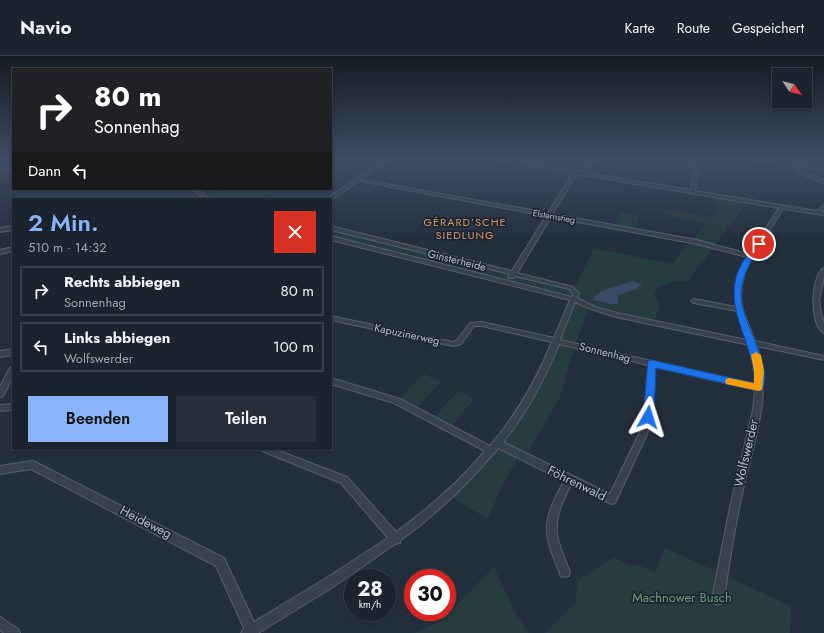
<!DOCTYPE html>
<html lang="de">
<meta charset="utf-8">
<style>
body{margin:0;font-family:Jost,sans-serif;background:#282f3a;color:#f1f3f6;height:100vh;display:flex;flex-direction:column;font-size:15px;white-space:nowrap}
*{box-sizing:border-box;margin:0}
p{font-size:13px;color:#a0a4aa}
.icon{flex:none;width:22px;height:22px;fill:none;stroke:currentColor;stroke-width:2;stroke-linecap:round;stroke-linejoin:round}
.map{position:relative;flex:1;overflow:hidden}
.side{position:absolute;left:12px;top:142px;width:320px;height:252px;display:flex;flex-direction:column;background:#1b232e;border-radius:0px;box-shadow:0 2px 6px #0003,0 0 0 1px #39404a}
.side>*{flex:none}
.banner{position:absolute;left:12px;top:12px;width:320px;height:122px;border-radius:0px;box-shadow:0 2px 6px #0003,0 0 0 1px #39404a;background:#202124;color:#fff;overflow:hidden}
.needle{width:26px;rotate:125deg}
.tools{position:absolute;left:772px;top:12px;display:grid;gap:8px}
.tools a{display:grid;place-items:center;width:40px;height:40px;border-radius:0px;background:#1b232e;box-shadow:0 2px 6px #0003,0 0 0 1px #39404a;font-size:20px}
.speed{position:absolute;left:344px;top:513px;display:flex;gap:8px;font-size:20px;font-weight:700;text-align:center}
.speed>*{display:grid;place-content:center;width:52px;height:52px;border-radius:50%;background:#1b232e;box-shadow:0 2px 6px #0003,0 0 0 1px #39404a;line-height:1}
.speed small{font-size:10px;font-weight:400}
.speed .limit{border:6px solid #d22;background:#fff;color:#111}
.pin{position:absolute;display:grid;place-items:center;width:34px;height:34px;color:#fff;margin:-17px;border:2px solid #fff;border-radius:50%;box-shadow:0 1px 4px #0007}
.me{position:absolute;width:44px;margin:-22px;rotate:6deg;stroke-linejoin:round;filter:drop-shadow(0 0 3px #0008)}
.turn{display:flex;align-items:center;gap:14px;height:84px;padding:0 16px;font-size:18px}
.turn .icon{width:52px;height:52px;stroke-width:2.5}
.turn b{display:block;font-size:28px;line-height:34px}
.then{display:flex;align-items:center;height:38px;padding:0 16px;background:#0003;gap:8px;font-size:15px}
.round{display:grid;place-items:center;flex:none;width:42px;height:42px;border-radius:0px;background:#282f3a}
.overview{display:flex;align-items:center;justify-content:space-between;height:68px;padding:0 16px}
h1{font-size:24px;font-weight:600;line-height:30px;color:#8ab4f8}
.button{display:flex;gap:8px;margin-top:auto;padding:8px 16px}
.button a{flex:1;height:46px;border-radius:0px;background:#8ab4f8;color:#111;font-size:16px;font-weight:600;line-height:46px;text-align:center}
.button a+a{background:#282f3a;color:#f1f3f6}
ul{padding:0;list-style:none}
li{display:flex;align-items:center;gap:12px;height:50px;margin:0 8px 6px;padding:0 8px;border:2px solid #39404a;border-radius:0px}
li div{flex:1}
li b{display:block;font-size:15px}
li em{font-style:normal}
header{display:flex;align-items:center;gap:24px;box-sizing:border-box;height:56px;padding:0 20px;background:#1b232e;border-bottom:1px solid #39404a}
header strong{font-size:19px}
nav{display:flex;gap:22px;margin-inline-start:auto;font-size:14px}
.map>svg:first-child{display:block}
</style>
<header>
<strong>Navio</strong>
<nav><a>Karte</a><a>Route</a><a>Gespeichert</a></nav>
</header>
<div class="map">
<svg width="824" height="577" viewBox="0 0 824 577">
<rect width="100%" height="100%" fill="#242f3e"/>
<path fill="#263c3f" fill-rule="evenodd" d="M233 133H274L260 143H212L206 139Z
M718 142 747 147 687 226 676 225 657 231 654 238 659 249 655 265 593 250 589 252 575 289 559 343 529 394 520 399 503 427 488 463 450 440 518 360 573 243 331 182V172L574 234 594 192 672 208 706 167 665 160V153L711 161 717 154ZM627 227 641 230 618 239 617 243 611 248 597 245V239Z
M620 156 638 160 635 173 615 170Z
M424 318 441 326 417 351 400 342Z
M458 335 474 343 452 369 435 360Z
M665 492 791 550 790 577H545L575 547 578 524 614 501 632 511 636 508 655 517Z
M494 511 514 555 529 577H414L441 565Z"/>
<path fill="#394c67" d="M632 225 642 228 636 233 618 239V248H611L593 244C598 232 621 230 632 225Z"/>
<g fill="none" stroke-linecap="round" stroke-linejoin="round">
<g stroke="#565f6c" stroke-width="2">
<path id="minor" d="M493 103H504L582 116 591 103H595L586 117 691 134 695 103H699L695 135 817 155 824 149V153L821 156 824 157V159L783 153 746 212 742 228 741 242 743 254 755 285 824 300V304L757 290C773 338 753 387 743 434 735 470 729 507 724 543L722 547 718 549 714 547 712 543 730 451 753 354 755 334 655 311 652 361 647 378 615 447 612 448 609 447 571 428C551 469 553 475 570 516L569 520 565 521 561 520C542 475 541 468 564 425L498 392 495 397 493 398C466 430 435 459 401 484L400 487 395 488 333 531 258 577H241L244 572 216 510 31 413 0 418V410L32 405 35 406 224 502 254 566 325 523 388 482 341 427 262 395 261 393H274L347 421 396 476C428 453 459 426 485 395L394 347 331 328V322L400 343 490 390C517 358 536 325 552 286L482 270H474L461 288 453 290 331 264V260L453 286 457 284 470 267 482 266 554 282 570 244 331 184V180L572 241 573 238 569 233 515 220 513 222H509L508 221 510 218 331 174V170L512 215 546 160 355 124 357 123 548 157 573 117ZM577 118 583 119 779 152 749 198 697 184 552 158ZM551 161 697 188 747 201C736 218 733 231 736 251L694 243 691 245 694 247 737 255 747 284 617 257 595 251 577 242 579 238 573 231 517 217ZM575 246 591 253 616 261 749 289C753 302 756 315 756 329L560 284ZM559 288 648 309 644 361 639 378 610 438 503 386C527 357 545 323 559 288Z
M791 103H795L796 110 805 117 824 124V127L803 119 793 111Z
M13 110V112L0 114V112Z
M193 133H198L209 143H204Z
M13 170V174L0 176V172Z
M13 191V195L0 198V194Z
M824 212V222L819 244 821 258 824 267V277C809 270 811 219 824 212Z
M13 311V321L3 340 0 341V331L10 312Z
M13 348V354L0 355V349Z
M0 561 18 573 20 577H4L0 574Z"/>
</g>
<g stroke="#565f6c" stroke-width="2">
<path id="tertiary" d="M385 103H391L331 144V143H326Z
M753 103H768L824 111V115Z
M13 293V299L0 301V295Z"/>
</g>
<use href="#minor" fill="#38414e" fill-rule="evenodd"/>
<use href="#tertiary" fill="#38414e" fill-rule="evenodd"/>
</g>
<linearGradient id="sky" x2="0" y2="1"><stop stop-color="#141a22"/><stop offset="0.56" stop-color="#3f4d63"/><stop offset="1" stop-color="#3f4d63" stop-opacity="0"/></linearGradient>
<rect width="824" height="184" fill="url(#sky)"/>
<path fill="#1a73e8" stroke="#114b97" d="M756 187 762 188C752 203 743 217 741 236 739 264 775 310 762 334L759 335 656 312 654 361 652 364H644L643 361 648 305 652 304 754 327C755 287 722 253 739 213 743 204 751 195 756 187Z"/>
<path fill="#f59e0b" d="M756 296 761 299 764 315 762 334 759 335 726 328 725 325 726 323 729 322 754 327V315L751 299Z"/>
<g text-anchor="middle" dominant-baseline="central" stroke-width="3.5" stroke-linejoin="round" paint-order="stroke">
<g font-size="9" fill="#b4bcc9" stroke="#1d2633">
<text transform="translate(554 160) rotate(10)">Elsternstieg</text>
</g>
<g font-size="11" letter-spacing="1" fill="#d59563" stroke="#1d2633">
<text x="465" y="166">GÉRARD’SCHE<tspan x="465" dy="13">SIEDLUNG</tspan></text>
</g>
<g font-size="11" fill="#b4bcc9" stroke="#1d2633">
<text transform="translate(457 204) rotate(14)">Ginsterheide</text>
<text transform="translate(407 278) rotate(12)">Kapuzinerweg</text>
<text transform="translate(605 296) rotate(14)">Sonnenhag</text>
</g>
<g font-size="13" fill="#b4bcc9" stroke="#1d2633">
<text transform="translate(746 397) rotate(-77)">Wolfswerder</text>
<text transform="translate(577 427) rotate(26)">Föhrenwald</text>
<text transform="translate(146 466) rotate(27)">Heideweg</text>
</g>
<g font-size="13" fill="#6b9a76" stroke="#1d2633">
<text x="682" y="541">Machnower Busch</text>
</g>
</g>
</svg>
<div class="tools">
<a><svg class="needle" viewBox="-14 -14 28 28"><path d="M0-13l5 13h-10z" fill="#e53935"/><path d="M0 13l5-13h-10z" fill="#a0a4aa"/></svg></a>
</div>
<div class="speed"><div>28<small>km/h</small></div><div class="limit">30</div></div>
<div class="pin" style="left:759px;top:188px;background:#d93025"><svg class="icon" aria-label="arrive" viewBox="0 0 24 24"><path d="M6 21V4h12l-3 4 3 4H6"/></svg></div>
<svg class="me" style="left:648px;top:361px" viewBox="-20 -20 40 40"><path d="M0-17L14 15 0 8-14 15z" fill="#1a73e8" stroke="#fff" stroke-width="4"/></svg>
<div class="banner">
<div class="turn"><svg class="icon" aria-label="right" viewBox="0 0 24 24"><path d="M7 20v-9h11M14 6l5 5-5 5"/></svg><div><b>80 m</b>Sonnenhag</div></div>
<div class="then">Dann<svg class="icon" aria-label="left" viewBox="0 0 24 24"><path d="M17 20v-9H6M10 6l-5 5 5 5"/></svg></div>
</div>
<section class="side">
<div class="overview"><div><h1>2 Min.</h1><p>510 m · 14:32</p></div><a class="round" style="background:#d93025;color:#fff"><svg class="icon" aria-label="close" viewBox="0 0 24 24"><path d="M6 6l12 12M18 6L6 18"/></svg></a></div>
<ul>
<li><svg class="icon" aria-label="right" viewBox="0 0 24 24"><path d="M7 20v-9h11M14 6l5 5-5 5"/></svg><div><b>Rechts abbiegen</b><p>Sonnenhag</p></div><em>80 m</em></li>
<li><svg class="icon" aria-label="left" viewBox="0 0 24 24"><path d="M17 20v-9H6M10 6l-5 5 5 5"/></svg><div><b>Links abbiegen</b><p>Wolfswerder</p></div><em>100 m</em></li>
</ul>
<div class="button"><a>Beenden</a><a>Teilen</a></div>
</section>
</div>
